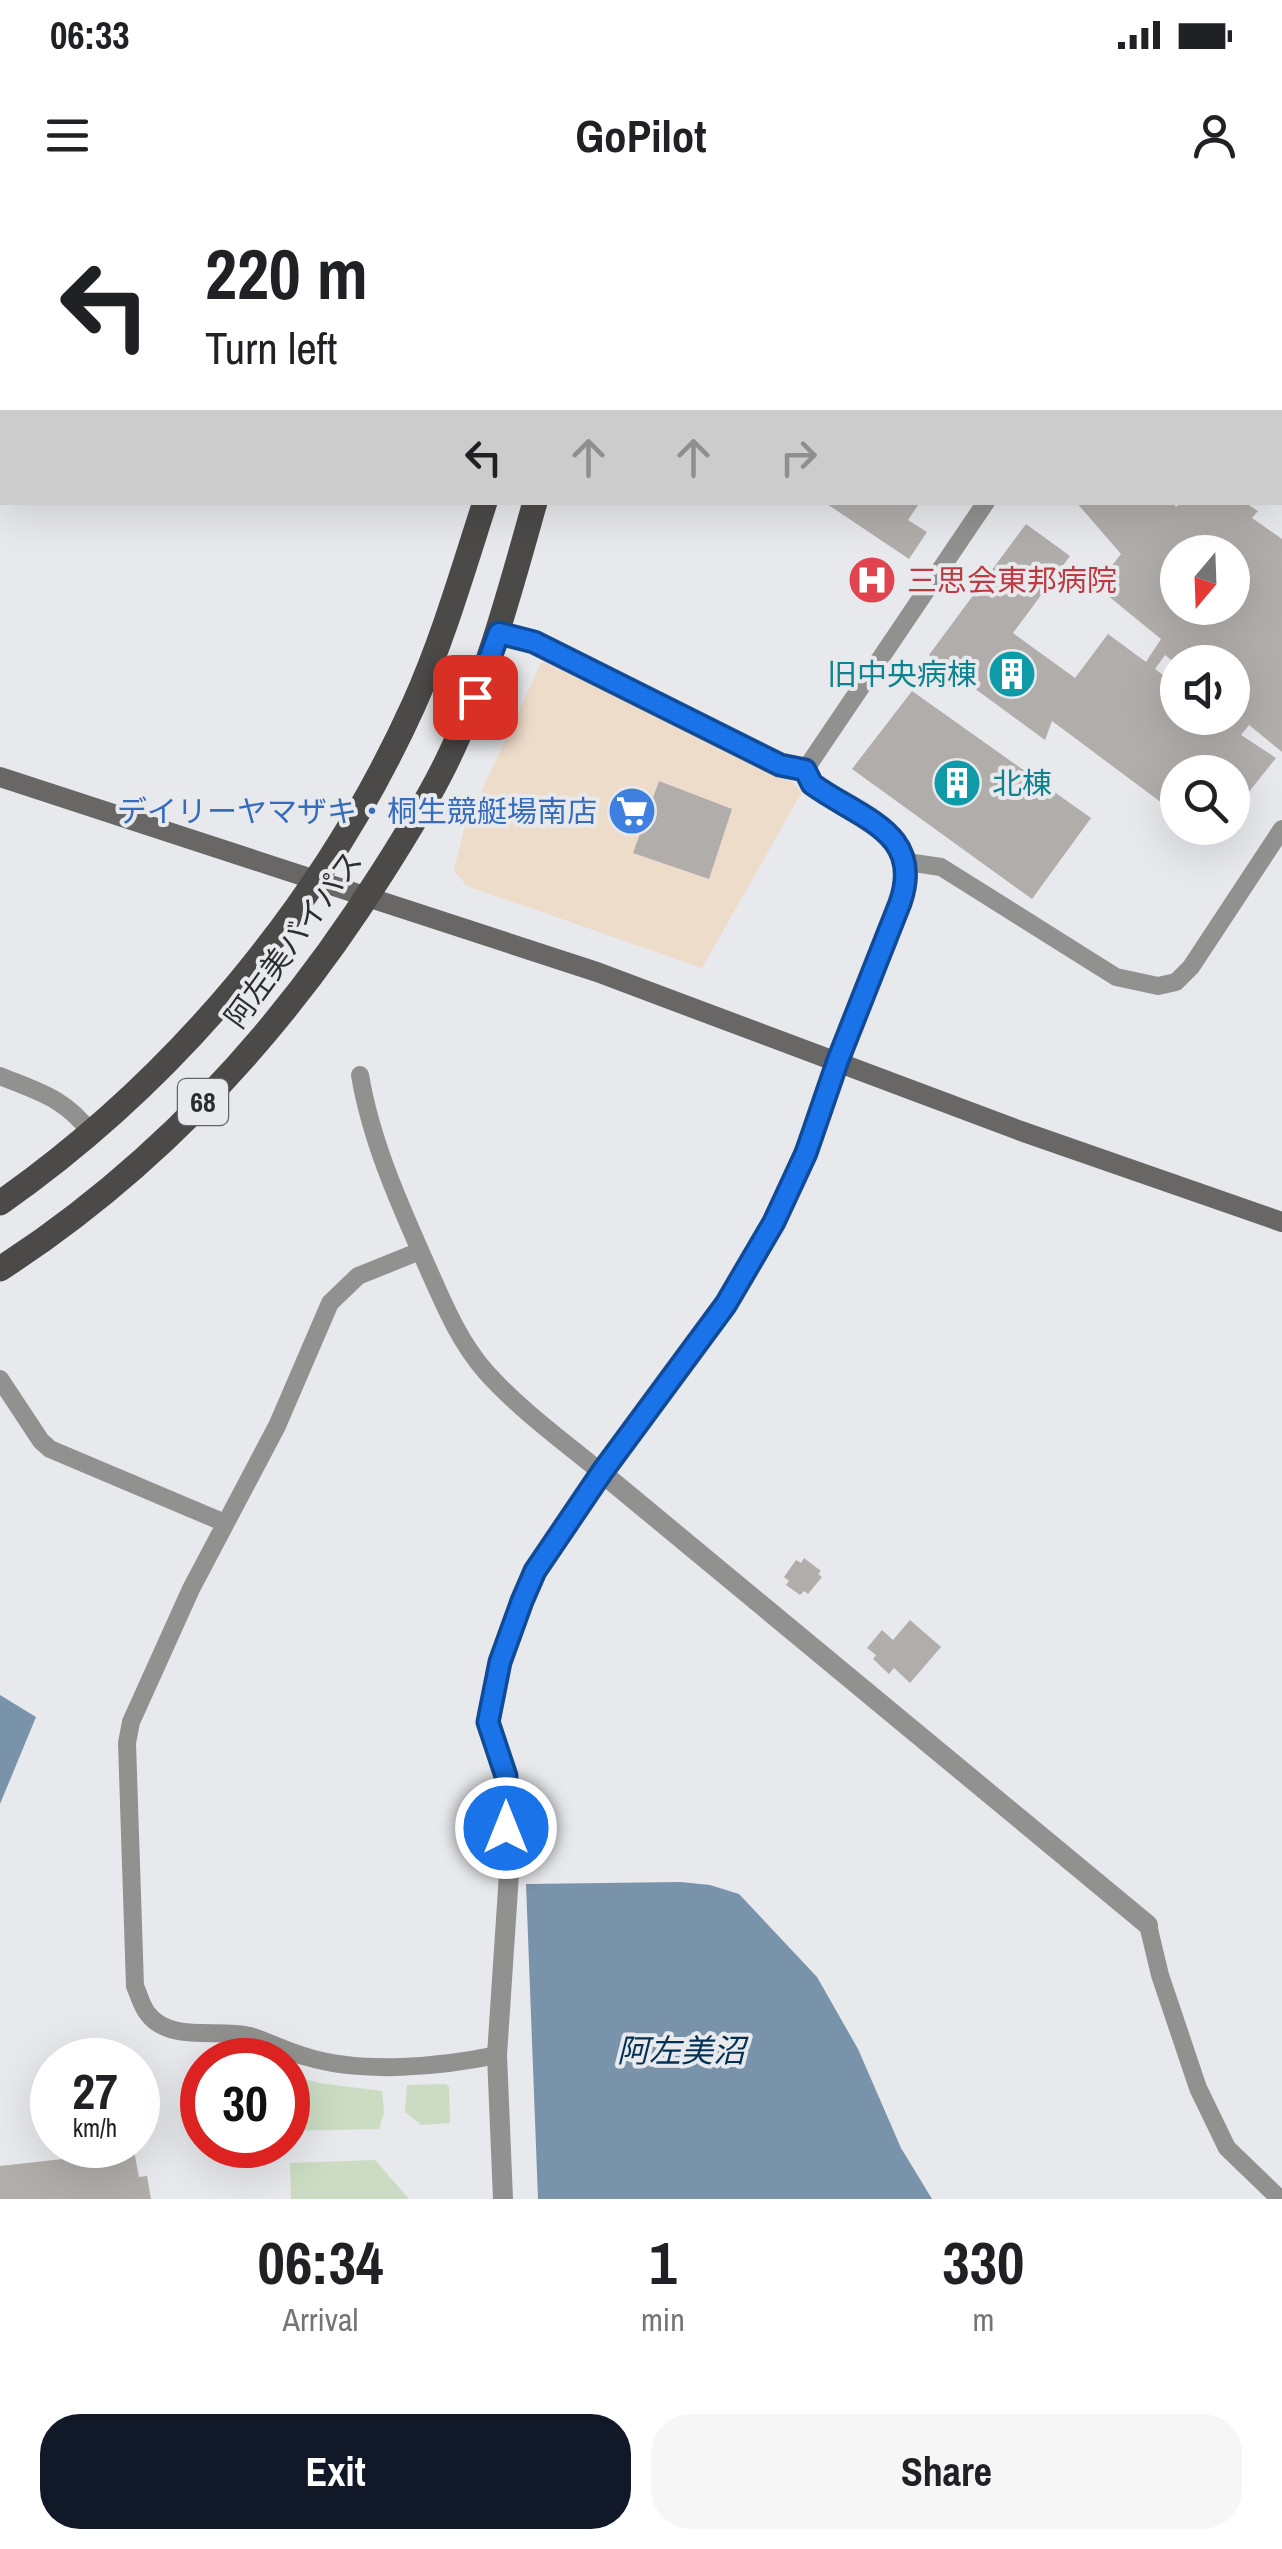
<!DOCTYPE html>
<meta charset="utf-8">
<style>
body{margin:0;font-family:"Archivo Narrow","Noto Sans JP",sans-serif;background:#f6f6f6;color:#202124;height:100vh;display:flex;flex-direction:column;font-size:38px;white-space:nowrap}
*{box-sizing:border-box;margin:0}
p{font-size:32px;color:#757577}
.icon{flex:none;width:55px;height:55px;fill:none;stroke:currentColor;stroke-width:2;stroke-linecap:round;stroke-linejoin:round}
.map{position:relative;height:1999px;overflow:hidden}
.panel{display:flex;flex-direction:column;background:#fff;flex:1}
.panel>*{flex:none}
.guide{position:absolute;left:0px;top:0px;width:1282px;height:305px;box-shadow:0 10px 40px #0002;background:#fff;color:#202124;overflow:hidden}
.needle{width:65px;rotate:199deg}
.buttons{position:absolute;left:1160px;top:335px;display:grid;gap:20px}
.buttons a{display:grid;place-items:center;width:90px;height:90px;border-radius:50%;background:#fff;box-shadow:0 10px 40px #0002;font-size:50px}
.speed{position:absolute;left:30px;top:1838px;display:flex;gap:20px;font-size:50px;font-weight:700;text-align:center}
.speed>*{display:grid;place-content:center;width:130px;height:130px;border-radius:50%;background:#fff;box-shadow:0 10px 40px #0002;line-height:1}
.speed small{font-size:25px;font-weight:400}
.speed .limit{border:15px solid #d22;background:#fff;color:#111}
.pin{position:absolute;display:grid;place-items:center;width:85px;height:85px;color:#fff;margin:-42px;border-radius:20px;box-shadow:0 5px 15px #0006}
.me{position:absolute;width:110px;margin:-55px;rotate:0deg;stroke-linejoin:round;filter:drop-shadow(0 0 8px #0008)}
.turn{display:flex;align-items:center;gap:35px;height:210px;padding:0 40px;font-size:45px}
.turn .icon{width:130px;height:130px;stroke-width:2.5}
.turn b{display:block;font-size:70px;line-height:85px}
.lanes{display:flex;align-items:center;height:95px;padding:0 40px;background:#0003;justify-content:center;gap:50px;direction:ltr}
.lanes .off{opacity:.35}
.eta{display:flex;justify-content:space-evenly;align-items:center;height:170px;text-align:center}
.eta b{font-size:60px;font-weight:800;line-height:70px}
.primary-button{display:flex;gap:20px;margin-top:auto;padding:20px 40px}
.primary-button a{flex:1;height:115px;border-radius:40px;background:#111827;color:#fff;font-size:40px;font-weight:800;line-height:115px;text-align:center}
.primary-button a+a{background:#f6f6f6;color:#202124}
.status{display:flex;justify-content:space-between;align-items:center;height:70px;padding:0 50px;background:#fff;direction:ltr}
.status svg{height:28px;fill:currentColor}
header{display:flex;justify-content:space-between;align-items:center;height:130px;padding:0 40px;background:#fff;font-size:45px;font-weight:800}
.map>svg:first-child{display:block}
</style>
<div class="status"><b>06:33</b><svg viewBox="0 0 49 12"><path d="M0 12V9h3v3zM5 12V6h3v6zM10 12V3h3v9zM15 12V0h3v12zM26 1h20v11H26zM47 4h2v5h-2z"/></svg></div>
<header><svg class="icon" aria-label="menu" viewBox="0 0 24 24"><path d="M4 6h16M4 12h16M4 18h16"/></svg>GoPilot<svg class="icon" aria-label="person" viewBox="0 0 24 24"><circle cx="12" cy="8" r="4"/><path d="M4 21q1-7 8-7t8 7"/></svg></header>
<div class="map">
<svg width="1282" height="1999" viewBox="0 0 1282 1999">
<rect width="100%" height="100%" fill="#e8e9ec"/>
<path fill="#eedccb" d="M542 461 791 581 802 592 702 768 467 686 454 671 464 629Z"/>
<path fill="#ccdcc3" d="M288 1874 319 1883 382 1891 384 1913 379 1929 288 1931Z
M446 1884 449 1887 450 1923 421 1925 405 1912 407 1885Z
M375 1960 409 1999H291L290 1963Z"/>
<path fill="#7993ab" d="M0 1495 36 1517 0 1604Z
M681 1682 710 1685 739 1694 817 1777 858 1849 901 1948 932 1999H538L526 1684Z"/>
<path fill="#b0adab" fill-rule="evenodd" d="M824 302H920L908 320 927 332 909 359Z
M1076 302H1172L1176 307 1181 302H1244L1258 311 1252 318 1282 339V552L1249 525 1241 535 1276 558 1232 613V572H1178V615L1052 521 1045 540 929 455 1026 324 1070 356 1013 433 1075 478 1108 434 1146 462 1161 439 1096 386 1121 354ZM1178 352H1232V408H1178ZM1165 455 1178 465 1232 462V506L1241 512 1230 527 1218 518H1178V486L1155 469Z
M912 491 1091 618 1032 699 852 569Z
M659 581 732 609 709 679 633 653Z
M804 1358 821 1371 818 1374 822 1377 808 1394 804 1391 800 1395 786 1385 789 1381 784 1377 796 1360 801 1363Z
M910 1420 941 1447 910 1483 894 1468 889 1474 873 1459 876 1455 867 1448 882 1430 893 1440Z
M134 1951 139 1977 147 1976 151 1999H0V1966Z"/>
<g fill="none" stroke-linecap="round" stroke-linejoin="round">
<path stroke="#919190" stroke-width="18" d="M936 0 940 2
M1280 201 1282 203
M1280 287 1282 288
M499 433 534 441 780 565 805 570
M907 662 941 667 1116 777 1158 786 1176 782 1191 767 1282 629
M838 860 900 703C925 632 861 618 812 584L805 570 986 302
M360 875C371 941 399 1003 426 1064 443 1102 458 1140 486 1172 519 1209 563 1241 602 1273
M0 876C39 892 65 898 91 933
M420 1051 358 1076 330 1103 277 1226 191 1389 131 1522 127 1543 135 1786C139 1795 142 1807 148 1814 170 1843 219 1828 250 1836 269 1842 288 1852 307 1857 363 1874 440 1867 497 1855
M0 1179 41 1241 50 1249 225 1323
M1148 1725 1160 1775 1198 1888 1227 1948 1280 1999"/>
<path stroke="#919190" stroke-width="20" d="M602 1273 1148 1725
M488 1522 506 1576 509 1674 497 1855 503 1999"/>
<path stroke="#686765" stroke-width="20" d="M0 577 597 772 1018 930 1282 1022
M488 1522C498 1471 509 1416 536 1370 590 1275 667 1194 727 1102 776 1026 809 945 838 860"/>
<path stroke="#4b4a48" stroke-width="25" d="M569 2 570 0
M624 2 625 0
M0 1003C177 879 325 701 414 504 443 439 463 370 485 302
M0 1069C156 968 283 830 382 673 405 637 428 600 447 561 487 478 510 391 535 302"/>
</g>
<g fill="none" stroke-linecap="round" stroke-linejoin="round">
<g stroke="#114b97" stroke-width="25">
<path id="route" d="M475 497 499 433 534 442 780 565 805 570 812 584C860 619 925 632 900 703L838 860 806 953 774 1022 726 1104 602 1272 535 1371 522 1401 500 1462 488 1522 506 1576V1628"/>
</g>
<use href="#route" stroke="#1a73e8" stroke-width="18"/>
</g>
<defs>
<g id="hospital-disc" transform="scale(2.5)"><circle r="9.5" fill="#e0444e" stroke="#e8e9ec"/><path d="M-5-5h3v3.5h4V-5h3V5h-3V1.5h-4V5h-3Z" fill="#fff"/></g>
<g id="building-disc" transform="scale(2.5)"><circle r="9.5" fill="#0f9aa8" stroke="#e8e9ec"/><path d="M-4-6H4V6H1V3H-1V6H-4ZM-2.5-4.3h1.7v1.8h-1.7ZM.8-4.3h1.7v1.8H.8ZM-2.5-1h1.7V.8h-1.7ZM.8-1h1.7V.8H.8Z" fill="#fff"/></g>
<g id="supermarket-disc" transform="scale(2.5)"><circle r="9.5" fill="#3f7fe0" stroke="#e8e9ec"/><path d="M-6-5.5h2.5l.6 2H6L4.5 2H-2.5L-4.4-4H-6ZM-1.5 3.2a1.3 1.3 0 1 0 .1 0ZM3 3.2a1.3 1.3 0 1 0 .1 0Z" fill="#fff"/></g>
</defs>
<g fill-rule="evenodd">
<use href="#hospital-disc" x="872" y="380"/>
<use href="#building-disc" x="1012" y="474"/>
<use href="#building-disc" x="957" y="583"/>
<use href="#supermarket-disc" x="632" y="611"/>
</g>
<g text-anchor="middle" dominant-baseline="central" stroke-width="8" stroke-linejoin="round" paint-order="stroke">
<rect fill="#e8e9ec" stroke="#646567" stroke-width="2.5" x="178" y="879" width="50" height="46" rx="8"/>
<g font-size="28" font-weight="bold" fill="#2c2d2e">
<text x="203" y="902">68</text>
</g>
<g font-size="30" fill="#be3a42" stroke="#e8e9ec" text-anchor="start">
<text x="907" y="380">三思会東邦病院</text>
</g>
<g font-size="30" fill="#0d838f" stroke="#e8e9ec" text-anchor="end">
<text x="977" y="474">旧中央病棟</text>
<text x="992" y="583" text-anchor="start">北棟</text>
</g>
<g font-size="30" fill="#366cbe" stroke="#e8e9ec" text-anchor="end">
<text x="597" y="611">デイリーヤマザキ・桐生競艇場南店</text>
</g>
<g font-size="30" fill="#2c2d2e" stroke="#e8e9ec">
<text transform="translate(293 739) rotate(-54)">阿左美バイパス</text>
</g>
<g font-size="32" font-style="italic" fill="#013052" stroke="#e8e9ec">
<text x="681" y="1850">阿左美沼</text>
</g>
</g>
</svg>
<div class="buttons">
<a><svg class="needle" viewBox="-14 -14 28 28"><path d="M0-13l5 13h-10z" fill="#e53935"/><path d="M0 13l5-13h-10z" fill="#757577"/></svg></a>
<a><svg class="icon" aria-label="sound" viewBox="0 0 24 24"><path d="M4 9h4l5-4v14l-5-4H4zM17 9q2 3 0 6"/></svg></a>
<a><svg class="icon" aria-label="search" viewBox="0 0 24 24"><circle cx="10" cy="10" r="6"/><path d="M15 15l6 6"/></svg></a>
</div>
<div class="speed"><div>27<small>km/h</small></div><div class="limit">30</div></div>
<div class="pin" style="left:475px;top:497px;background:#d93025"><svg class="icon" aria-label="arrive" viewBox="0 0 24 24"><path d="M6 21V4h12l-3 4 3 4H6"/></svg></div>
<svg class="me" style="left:506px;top:1628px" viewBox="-20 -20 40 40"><circle r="17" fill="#1a73e8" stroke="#fff" stroke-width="3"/><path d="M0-11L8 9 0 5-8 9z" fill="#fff"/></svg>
<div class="guide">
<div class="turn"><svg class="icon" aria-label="left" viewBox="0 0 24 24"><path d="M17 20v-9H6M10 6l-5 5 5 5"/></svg><div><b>220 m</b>Turn left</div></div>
<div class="lanes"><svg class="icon" aria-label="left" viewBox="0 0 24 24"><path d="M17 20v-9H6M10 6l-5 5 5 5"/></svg><svg class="icon off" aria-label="ahead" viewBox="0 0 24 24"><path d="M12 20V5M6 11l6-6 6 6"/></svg><svg class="icon off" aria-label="ahead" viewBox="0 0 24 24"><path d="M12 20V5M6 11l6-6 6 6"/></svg><svg class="icon off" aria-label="right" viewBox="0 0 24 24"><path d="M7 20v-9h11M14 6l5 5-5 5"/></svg></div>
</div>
</div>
<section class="panel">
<div class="eta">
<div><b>06:34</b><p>Arrival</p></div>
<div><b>1</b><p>min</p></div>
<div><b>330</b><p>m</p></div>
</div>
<div class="primary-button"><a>Exit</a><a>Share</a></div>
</section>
